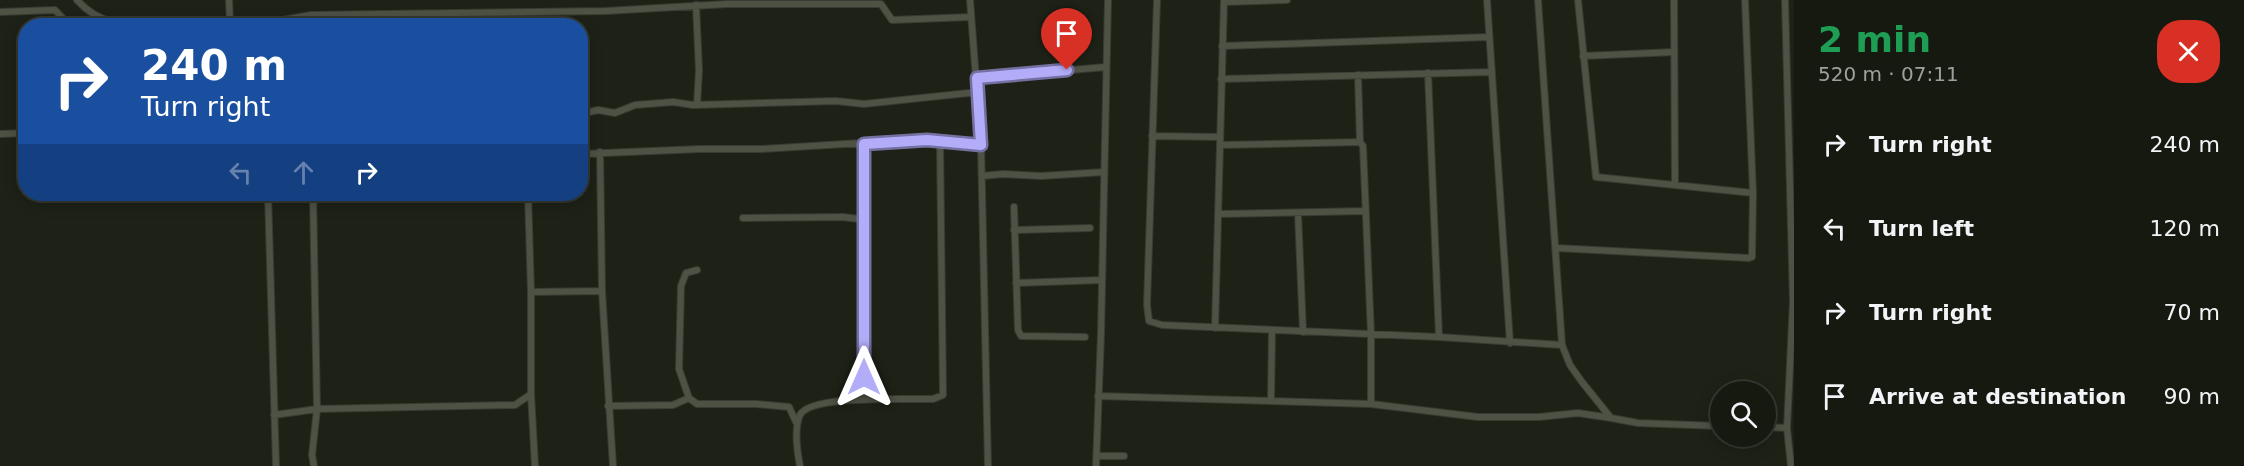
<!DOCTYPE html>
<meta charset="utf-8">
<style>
body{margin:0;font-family:"DejaVu Sans",sans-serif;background:#1f2219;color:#f1f3f6;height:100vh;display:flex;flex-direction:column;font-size:22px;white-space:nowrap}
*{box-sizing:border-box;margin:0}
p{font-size:20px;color:#9ea09f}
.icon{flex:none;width:33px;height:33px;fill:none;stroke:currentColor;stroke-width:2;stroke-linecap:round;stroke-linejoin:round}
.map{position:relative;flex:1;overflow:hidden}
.panel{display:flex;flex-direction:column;background:#161910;width:450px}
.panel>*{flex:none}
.guide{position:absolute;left:18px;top:18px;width:570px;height:183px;border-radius:24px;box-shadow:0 3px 15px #0003,0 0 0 2px #353830;background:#1a4fa0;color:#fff;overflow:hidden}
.fabs{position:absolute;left:1710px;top:381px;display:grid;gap:12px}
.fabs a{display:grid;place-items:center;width:66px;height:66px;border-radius:50%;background:#161910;box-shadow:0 3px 15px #0003,0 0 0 2px #353830;font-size:30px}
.pin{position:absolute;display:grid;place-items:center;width:51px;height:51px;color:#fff;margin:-62px -26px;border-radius:50% 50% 50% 0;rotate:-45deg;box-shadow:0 0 6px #0007}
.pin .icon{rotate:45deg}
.me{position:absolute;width:66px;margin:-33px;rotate:0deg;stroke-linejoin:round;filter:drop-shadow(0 0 4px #0008)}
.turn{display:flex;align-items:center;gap:21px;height:126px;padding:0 24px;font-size:27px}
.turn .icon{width:78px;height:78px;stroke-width:2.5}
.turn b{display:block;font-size:42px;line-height:51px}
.lanes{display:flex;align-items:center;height:57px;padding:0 24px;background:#0003;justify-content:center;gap:30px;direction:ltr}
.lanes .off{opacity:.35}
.round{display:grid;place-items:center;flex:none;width:63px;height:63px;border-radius:24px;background:#1f2219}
.summary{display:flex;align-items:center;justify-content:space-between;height:102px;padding:0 24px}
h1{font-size:36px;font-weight:700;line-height:45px;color:#1e9e55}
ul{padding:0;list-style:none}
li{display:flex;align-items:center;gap:18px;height:84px;padding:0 24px}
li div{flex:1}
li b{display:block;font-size:22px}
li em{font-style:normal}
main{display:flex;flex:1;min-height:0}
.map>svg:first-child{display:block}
</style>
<main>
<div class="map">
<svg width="1794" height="466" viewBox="0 0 1794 466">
<rect width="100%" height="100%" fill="#1d2116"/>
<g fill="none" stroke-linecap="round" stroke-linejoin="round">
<g stroke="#383b33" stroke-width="8">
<path id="street" d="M77 0C100 26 127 25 159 26
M229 0 230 22
M970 0 981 145 988 466
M1157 0 1147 305 1149 321 1162 325 1439 337 1562 345
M1487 0 1510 343
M1538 0 1562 345 1570 365 1582 382 1611 418 1638 423 1720 426
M1578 0 1596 177 1753 193
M1674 0 1675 185
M1785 0 1793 301 1787 428 1791 466
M1224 2 1287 0
M696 5 699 70 697 105
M0 12 55 10 70 26
M470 14 472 26
M254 25 311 15 606 11 727 4H881L892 20 971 17
M167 26 230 22 255 26
M1222 46 1489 37
M1583 56 1674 52
M1428 73 1439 337
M1358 75 1360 142
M977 78 1106 67
M1221 79 1491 72
M580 109 585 113 598 110 615 113 635 105 673 102 693 105 836 101 864 104 978 92
M0 134 26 133
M1152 136 1220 137
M863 144 864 399
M1220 145 1224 0
M600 152 602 291 613 466
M580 154 700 149H761L927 139 981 145
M982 176 1003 174 1041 176 1104 172
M268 194 276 466
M313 194 317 409 312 455 314 466
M528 194 531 292V394L535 466
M1014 207 1018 330 1021 336 1085 337
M1298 213 1303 332
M1218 214 1365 211
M743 218 843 217 859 219 864 223
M1014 230 1090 228
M1556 248 1749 258 1752 257 1753 193 1745 0
M697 270 686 273 681 286 679 369 689 398 697 404H756L789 407 797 424
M1016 283 1102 280
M531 292 602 291
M1215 328 1220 145 1360 142 1363 146 1371 334V404
M1098 396 1371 404 1478 417H1539L1578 413 1611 418
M1271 400 1272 331
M608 406 673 405 689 398
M274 415 317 409 515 405 531 394
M1766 427 1787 428
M1097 456H1124
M800 466C797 452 794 428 800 415 811 394 909 400 933 399L943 395 940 140
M1096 466 1101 334 1108 0"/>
</g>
<use href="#street" stroke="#4d5245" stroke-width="6"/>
</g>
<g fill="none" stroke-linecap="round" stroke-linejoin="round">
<g stroke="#7470a2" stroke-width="15">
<path id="route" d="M864 377V144L927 140 981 145 977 78 1067 70"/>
</g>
<use href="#route" stroke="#b3adf9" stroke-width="10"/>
</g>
</svg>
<div class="fabs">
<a><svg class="icon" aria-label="search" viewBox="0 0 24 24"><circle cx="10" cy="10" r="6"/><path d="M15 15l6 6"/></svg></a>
</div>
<div class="pin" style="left:1067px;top:70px;background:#d93025"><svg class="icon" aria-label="arrive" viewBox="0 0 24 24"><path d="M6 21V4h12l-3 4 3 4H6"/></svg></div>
<svg class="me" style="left:864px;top:377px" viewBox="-20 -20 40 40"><path d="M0-17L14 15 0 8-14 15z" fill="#b3adf9" stroke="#fff" stroke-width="4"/></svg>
<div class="guide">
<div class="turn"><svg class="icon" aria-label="right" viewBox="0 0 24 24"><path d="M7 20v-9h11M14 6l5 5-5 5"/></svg><div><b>240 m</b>Turn right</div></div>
<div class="lanes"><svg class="icon off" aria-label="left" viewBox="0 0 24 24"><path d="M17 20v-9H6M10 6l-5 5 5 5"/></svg><svg class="icon off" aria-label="ahead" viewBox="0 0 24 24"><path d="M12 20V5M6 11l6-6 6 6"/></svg><svg class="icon" aria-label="right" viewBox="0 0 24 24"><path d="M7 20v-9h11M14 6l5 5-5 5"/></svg></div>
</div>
</div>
<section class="panel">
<div class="summary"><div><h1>2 min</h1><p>520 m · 07:11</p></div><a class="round" style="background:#d93025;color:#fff"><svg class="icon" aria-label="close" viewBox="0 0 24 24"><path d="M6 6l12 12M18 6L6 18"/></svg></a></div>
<ul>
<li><svg class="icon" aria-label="right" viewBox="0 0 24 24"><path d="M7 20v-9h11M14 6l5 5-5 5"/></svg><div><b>Turn right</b></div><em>240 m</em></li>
<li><svg class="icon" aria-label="left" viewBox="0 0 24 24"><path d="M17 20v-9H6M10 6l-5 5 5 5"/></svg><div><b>Turn left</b></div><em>120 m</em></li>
<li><svg class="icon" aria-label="right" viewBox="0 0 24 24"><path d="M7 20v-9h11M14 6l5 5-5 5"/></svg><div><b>Turn right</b></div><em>70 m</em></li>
<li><svg class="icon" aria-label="arrive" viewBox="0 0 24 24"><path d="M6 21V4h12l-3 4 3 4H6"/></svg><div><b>Arrive at destination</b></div><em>90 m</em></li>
</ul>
</section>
</main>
